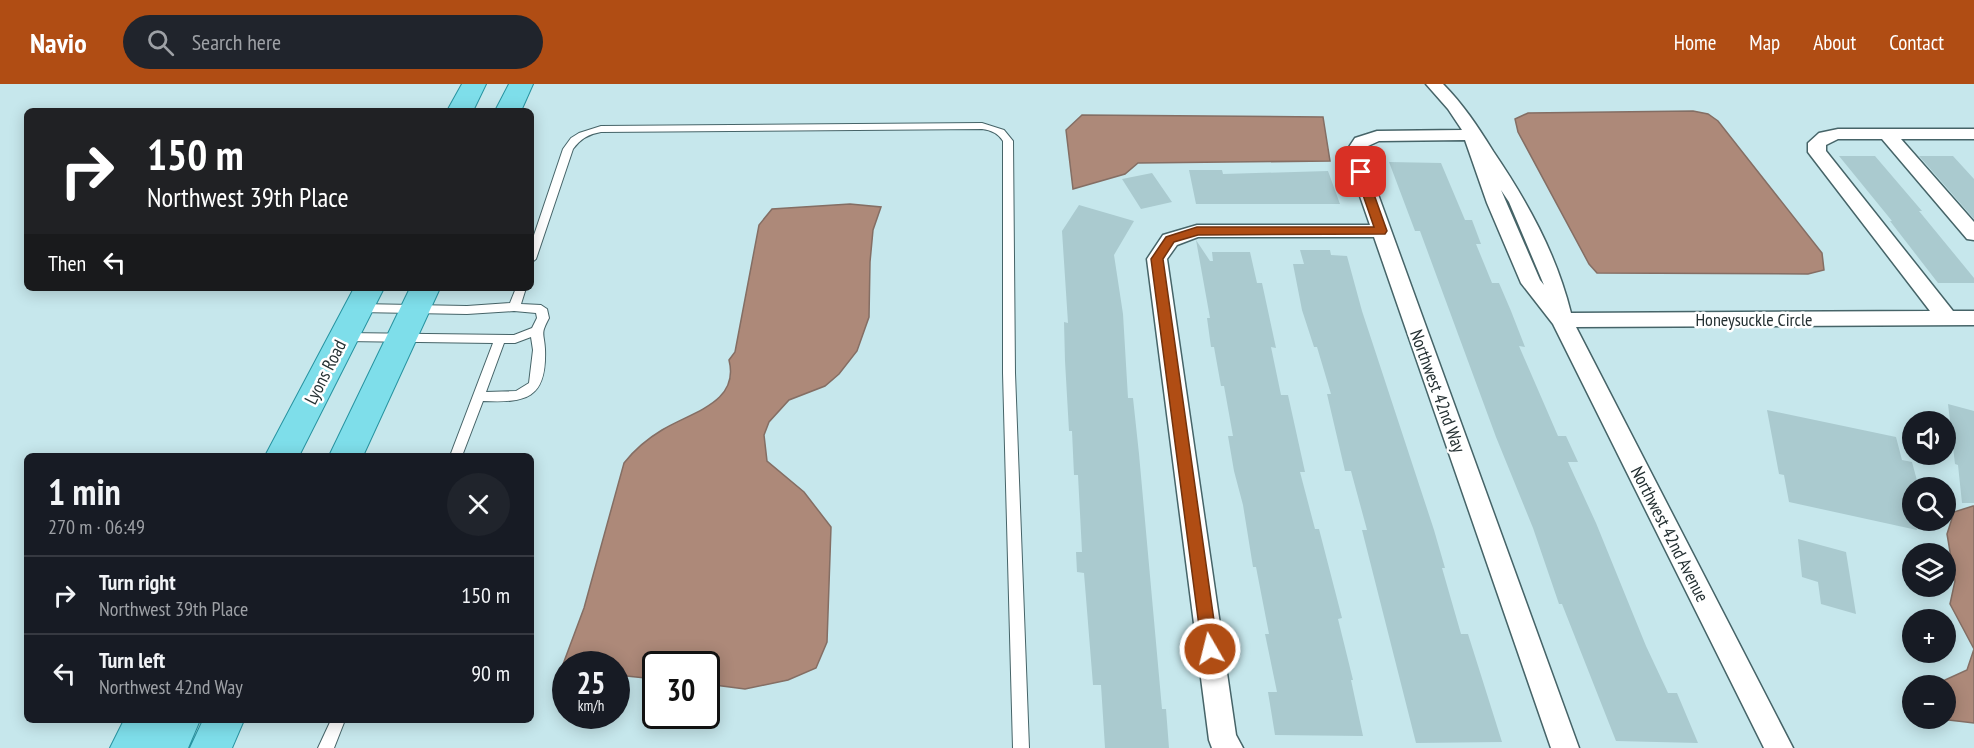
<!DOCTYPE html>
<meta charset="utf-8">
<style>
body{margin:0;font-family:"PT Sans Narrow",sans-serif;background:#20242c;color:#f1f3f6;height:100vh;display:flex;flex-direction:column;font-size:22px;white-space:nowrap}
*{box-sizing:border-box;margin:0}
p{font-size:20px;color:#9ea1a6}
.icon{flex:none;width:33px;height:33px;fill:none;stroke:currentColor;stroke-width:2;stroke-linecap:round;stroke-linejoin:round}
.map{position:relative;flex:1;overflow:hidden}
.drawer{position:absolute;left:24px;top:369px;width:510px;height:270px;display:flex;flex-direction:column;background:#171b24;border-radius:9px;box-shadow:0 3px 15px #0003}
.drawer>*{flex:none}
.banner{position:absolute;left:24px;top:24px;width:510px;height:183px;border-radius:9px;box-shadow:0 3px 15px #0003;background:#202124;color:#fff;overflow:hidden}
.tools{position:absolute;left:1902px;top:327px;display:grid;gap:12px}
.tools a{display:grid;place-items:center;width:54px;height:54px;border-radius:50%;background:#171b24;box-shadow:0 3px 15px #0003;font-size:30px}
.speed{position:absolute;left:552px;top:567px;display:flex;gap:12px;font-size:30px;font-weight:700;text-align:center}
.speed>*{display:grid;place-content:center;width:78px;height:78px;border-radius:50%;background:#171b24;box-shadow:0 3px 15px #0003;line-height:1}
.speed small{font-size:15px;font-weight:400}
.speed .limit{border:3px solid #111;border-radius:9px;background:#fff;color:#111}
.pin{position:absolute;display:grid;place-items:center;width:51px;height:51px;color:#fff;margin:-26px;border-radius:12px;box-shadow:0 3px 9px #0006}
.me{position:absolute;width:66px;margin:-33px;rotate:352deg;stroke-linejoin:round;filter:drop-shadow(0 0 4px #0008)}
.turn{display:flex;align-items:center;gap:21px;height:126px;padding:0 24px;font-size:27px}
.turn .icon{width:78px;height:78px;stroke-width:2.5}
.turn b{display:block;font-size:42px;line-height:51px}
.then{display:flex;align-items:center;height:57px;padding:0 24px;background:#0003;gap:12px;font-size:22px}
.round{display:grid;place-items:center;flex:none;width:63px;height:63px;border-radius:32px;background:#20242c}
.headline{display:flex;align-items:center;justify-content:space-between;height:102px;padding:0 24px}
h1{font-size:36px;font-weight:700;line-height:45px}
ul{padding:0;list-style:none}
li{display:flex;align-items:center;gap:18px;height:78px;padding:0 24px;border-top:2px solid #363941}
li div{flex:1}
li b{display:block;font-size:22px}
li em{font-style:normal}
header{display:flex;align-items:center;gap:36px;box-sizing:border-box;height:84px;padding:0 30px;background:#b04d14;color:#fff}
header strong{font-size:28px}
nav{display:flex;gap:33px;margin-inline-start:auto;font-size:21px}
.search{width:420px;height:54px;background:#20242c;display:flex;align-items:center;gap:15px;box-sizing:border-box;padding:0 21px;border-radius:33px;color:#9ea1a6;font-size:22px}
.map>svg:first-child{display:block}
</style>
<header>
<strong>Navio</strong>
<div class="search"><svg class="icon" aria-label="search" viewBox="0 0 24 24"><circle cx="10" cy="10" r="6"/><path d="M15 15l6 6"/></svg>Search here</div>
<nav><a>Home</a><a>Map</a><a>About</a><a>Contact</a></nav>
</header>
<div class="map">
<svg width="1974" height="664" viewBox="0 0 1974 664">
<rect width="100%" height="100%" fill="#c6e7ec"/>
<path fill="#ad8979" stroke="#846e64" stroke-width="1.5" d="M1693 27 1708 30 1718 37 1822 169 1824 186 1808 190 1597 189 1589 180 1518 48 1515 35 1528 29Z
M1082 31 1323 33 1330 77 1138 79 1125 90 1073 105 1066 46Z
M850 120 881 123 873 146 870 178 869 233 857 267 839 290 825 302 789 316 769 338 764 351 767 377 804 408 831 443 827 558 816 584 788 596 745 605 707 600 706 580H656L655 595 617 591 616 580H566L565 583H562L584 524 624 379C635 365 647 355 662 346 691 328 740 319 729 276L735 268 759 141 772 125Z
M1973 422H1974V639L1940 635 1946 634V602L1934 601 1967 586 1974 565 1950 520 1955 497 1947 450 1954 428Z"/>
<path fill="#aacacf" d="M1839 72H1875L1922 127H1919L1974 194V199H1938L1890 137H1892Z
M1919 72H1953L1974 95V135Z
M1389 78 1441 79 1465 136H1472L1481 160H1476L1492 199H1499L1511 227 1525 263 1519 262 1558 352H1566L1578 378H1568L1596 439 1646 562 1668 609H1677L1698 659 1616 657 1562 520H1559L1533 444 1496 353 1420 147H1415Z
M1189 86H1222L1223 90 1328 87 1340 120H1196Z
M1152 89 1172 118 1141 125 1122 95Z
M1079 121 1134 137 1114 171 1123 230 1128 314H1133L1139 370 1162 625H1166L1169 664H1105L1101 601H1093L1084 489 1077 488 1076 468H1082L1078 391H1074L1072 347H1069L1065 277 1064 238 1068 239 1062 147Z
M1196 156 1210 177H1213L1212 168H1250L1257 199H1262L1276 264 1271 263 1281 311H1288L1305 388H1300L1315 445H1319L1342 534 1338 535 1353 596H1351L1363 652 1275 651 1268 608H1277L1265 550H1269L1256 483H1253L1243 421 1234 387 1228 352H1233L1224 302H1221L1214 263H1211L1207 234H1210Z
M1300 166H1330L1331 171 1347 172 1362 227 1434 446 1445 484H1442L1461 550H1468L1502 658 1416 659 1362 446H1367L1351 387H1345L1327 310H1331L1317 263H1314L1302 226 1293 180H1304Z
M1948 320 1974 327V419H1962L1958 381 1955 380Z
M1767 326 1896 353 1902 376 1912 378 1919 404H1912V436H1915L1917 446 1789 418 1784 391 1779 390Z
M1798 455 1846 468 1856 530 1821 520 1818 498 1802 493Z"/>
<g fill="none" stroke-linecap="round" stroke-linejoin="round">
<g stroke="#466468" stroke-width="2">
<path id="service" d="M982 39 1004 46 1013 57 1015 289 1029 664H1013L1003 289V57C998 49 991 46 982 45L601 48C589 50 580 55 573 65L536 175 531 179V160L563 65 571 54 579 49 601 42Z
M516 204H526L521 220 541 221 547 225 549 234C540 251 544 248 545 265 547 315 526 319 483 317L462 372H450L493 259 345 257 339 253 345 249 514 251 532 244 537 234 536 229 514 227 467 230 359 228 353 224 359 220 467 222 510 219ZM531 253 533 266 529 299 516 307 486 308 504 259H515Z
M331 636H345L334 664H318Z"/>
</g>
<g stroke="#466468" stroke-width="3">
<path id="minor" d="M1426 0H1443C1463 20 1478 43 1493 67 1527 117 1556 169 1571 229L1930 227 1811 72 1808 68V59L1819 49 1838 45H1974V55H1901L1974 138V156L1967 155 1882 55H1838L1826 61V67L1953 227H1974V241L1576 243 1793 664H1764L1553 240 1521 199 1487 119 1465 56 1379 57 1368 62 1363 69 1579 664H1551L1374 153H1198L1177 161 1167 175 1236 651 1243 664H1212L1209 656 1147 175 1163 151 1197 141H1370L1345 69 1355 54 1377 47 1462 46 1448 25ZM1501 106 1509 118 1544 201 1540 196Z"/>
</g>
<g stroke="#2793a0" stroke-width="2">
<path id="primary" d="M462 0H486L473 27H447Z
M509 0H533L521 27H495Z
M354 204H384L299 372H265Z
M410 204H440L363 372H329Z
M124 636H200L188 664H110Z
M203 636H244L232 664H190Z"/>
</g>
<use href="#service" fill="#fff" fill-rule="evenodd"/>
<use href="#minor" fill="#fff" fill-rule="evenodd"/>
<use href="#primary" fill="#7edeea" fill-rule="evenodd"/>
</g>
<path fill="#b04d14" stroke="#72320d" stroke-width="1.5" d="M1361 85 1366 88 1387 147 1385 150 1198 151 1174 158 1163 175 1218 565 1216 570 1210 572 1205 570 1202 565 1151 175 1166 153 1197 143H1374L1355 88Z"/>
<g text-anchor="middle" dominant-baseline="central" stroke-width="5" stroke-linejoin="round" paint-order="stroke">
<g font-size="18" fill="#243032" stroke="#fff">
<text x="1754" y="235">Honeysuckle Circle</text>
<text transform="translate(325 288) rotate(-63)">Lyons Road</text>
<text transform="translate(1438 307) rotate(70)">Northwest 42nd Way</text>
<text transform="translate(1670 450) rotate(63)">Northwest 42nd Avenue</text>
</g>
</g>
</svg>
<div class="tools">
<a><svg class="icon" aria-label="sound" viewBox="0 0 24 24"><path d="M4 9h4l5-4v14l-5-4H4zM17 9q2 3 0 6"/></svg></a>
<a><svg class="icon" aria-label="search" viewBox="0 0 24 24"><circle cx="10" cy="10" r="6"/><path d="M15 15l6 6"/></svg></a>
<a><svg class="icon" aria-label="layers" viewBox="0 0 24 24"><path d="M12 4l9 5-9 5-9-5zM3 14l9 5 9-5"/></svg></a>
<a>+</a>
<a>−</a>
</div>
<div class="speed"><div>25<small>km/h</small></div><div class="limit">30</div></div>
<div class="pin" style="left:1361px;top:88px;background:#d93025"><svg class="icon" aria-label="arrive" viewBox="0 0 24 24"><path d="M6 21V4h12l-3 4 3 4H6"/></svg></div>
<svg class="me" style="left:1210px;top:565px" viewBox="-20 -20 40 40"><circle r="17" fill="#b04d14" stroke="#fff" stroke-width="3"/><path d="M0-11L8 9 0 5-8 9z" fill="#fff"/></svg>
<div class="banner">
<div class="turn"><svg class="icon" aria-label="right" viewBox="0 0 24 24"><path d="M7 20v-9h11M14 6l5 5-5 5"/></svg><div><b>150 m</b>Northwest 39th Place</div></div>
<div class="then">Then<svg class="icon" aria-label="left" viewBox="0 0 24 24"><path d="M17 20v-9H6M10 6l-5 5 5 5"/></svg></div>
</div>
<section class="drawer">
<div class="headline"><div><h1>1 min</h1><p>270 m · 06:49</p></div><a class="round"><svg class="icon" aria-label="close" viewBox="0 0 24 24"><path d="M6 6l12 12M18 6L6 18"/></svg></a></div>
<ul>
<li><svg class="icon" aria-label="right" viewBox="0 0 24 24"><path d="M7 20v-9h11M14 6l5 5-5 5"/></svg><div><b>Turn right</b><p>Northwest 39th Place</p></div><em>150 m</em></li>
<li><svg class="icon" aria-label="left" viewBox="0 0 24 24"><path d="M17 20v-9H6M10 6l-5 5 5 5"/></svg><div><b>Turn left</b><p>Northwest 42nd Way</p></div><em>90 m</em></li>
</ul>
</section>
</div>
